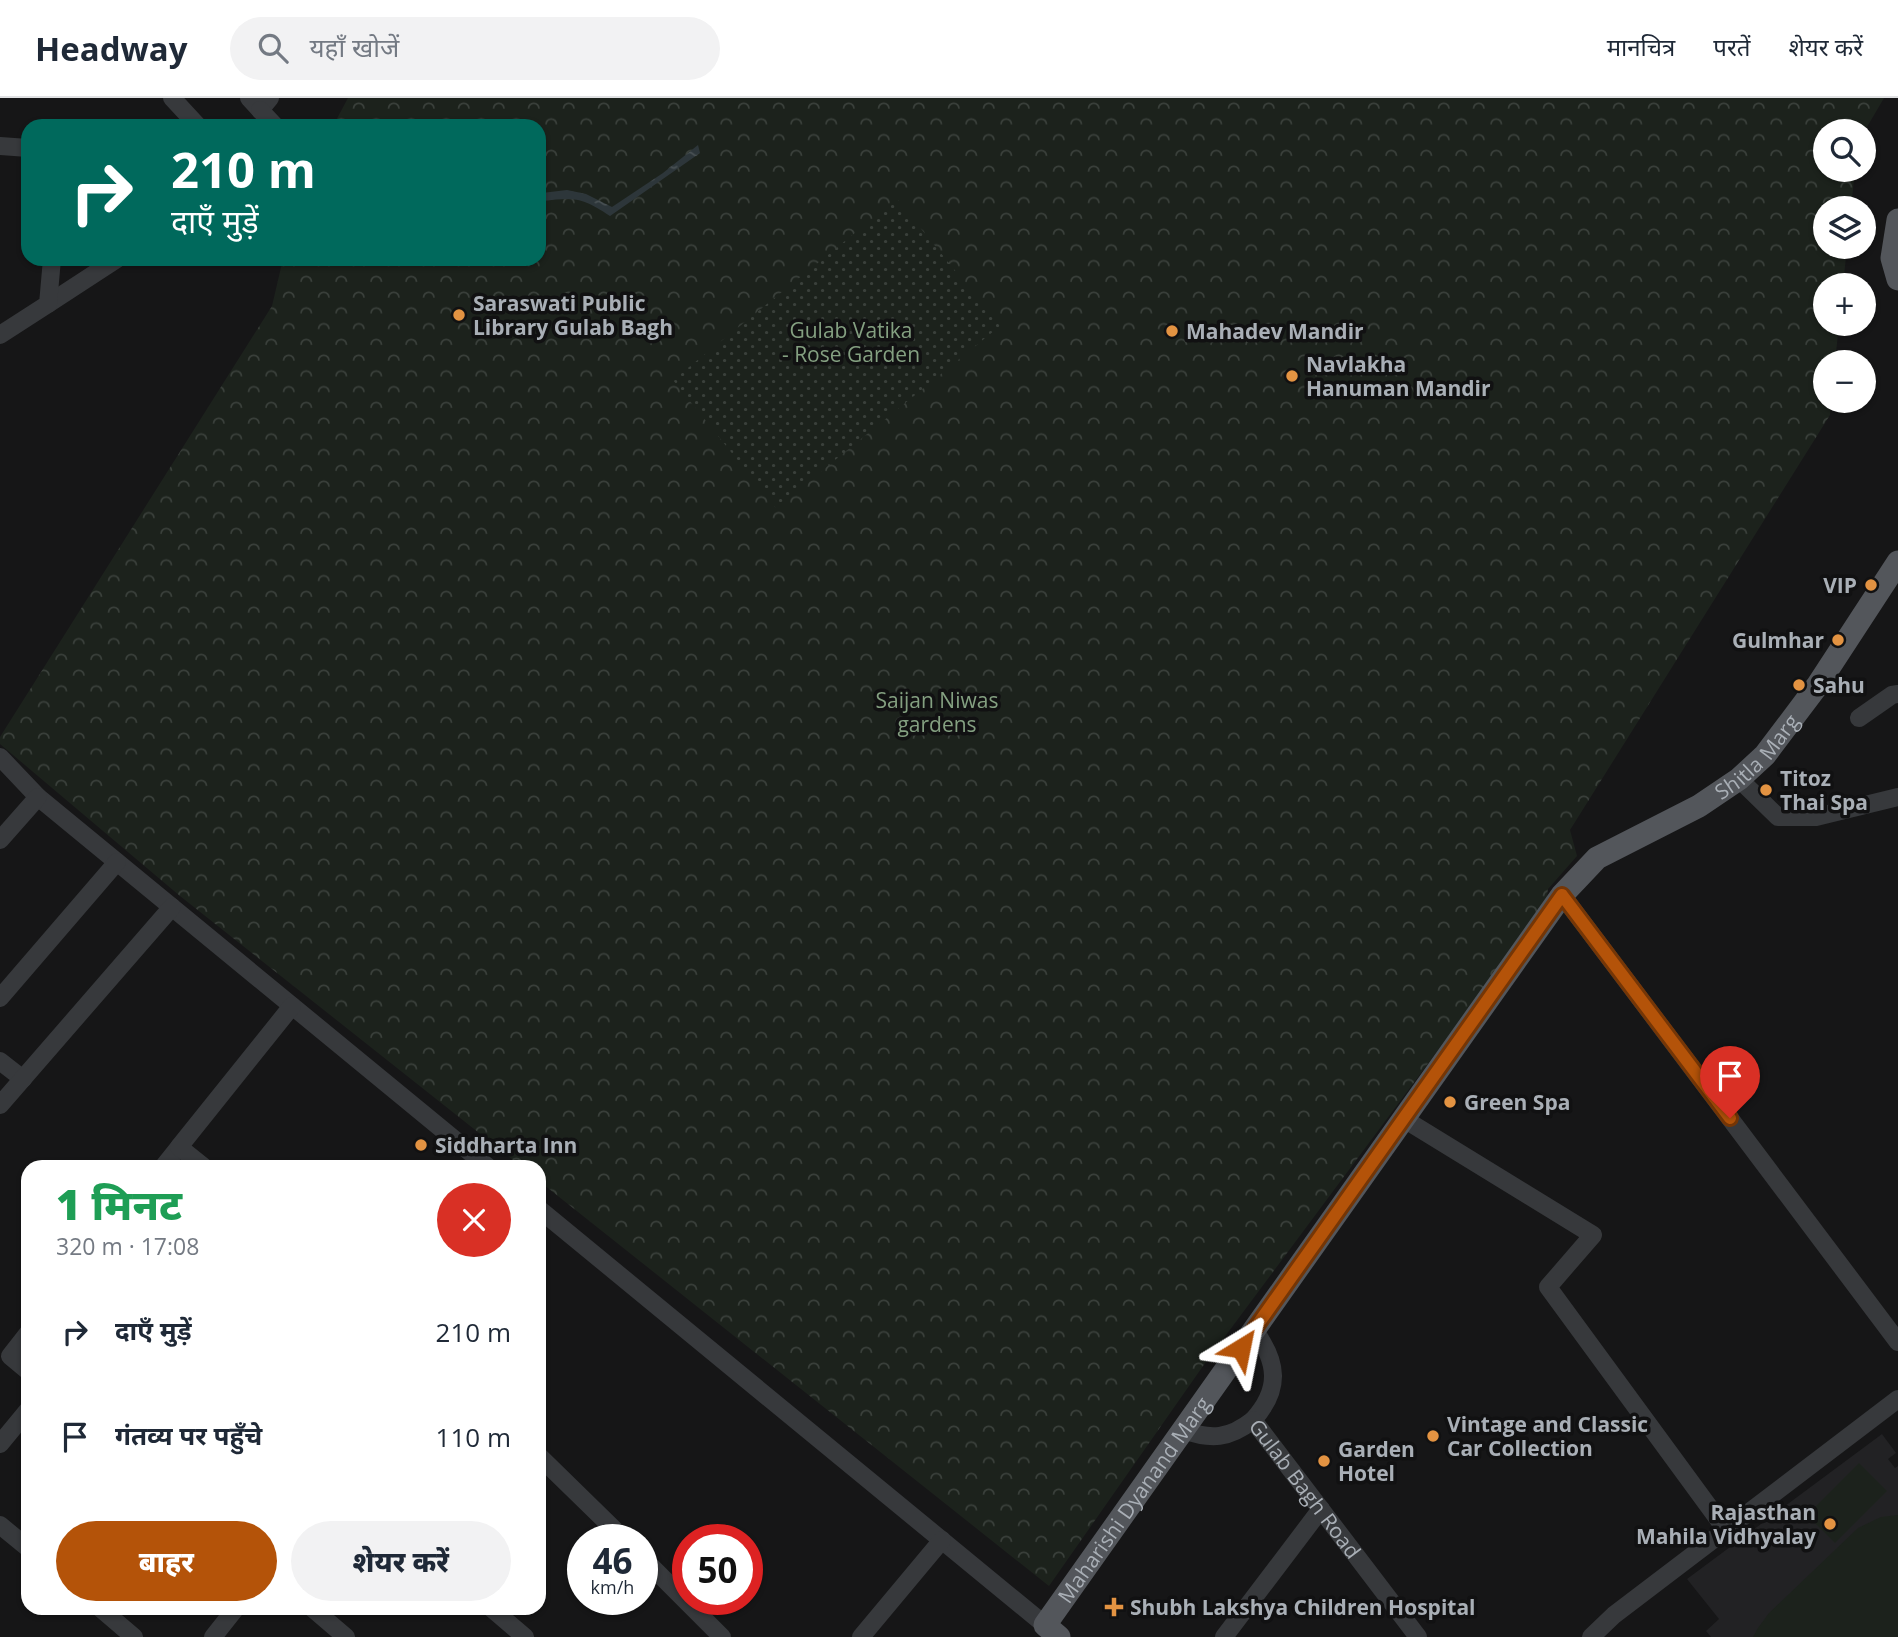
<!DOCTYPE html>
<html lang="hi">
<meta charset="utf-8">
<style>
body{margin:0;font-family:"Open Sans","Noto Sans Devanagari",sans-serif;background:#f2f2f3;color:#1f2937;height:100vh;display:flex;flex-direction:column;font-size:26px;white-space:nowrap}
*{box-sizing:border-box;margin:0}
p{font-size:23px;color:#747a83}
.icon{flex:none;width:38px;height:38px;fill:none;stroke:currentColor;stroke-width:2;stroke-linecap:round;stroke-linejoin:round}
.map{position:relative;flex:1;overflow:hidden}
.side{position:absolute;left:21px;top:1062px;width:525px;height:455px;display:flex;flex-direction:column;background:#fff;border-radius:21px;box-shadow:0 2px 5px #0004}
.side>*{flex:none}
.banner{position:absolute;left:21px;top:21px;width:525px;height:147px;border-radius:21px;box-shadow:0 2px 5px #0004;background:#00695c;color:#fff;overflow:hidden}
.fabs{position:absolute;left:1813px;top:21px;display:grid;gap:14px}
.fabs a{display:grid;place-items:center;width:63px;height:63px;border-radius:50%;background:#fff;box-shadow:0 2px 5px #0004;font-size:35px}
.speed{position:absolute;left:567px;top:1426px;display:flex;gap:14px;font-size:35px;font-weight:700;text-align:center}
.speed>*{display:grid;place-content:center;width:91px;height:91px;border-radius:50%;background:#fff;box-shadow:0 2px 5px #0004;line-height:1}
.speed small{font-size:18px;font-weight:400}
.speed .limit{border:10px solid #d22;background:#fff;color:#111}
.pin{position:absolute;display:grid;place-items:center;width:60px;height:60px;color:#fff;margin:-72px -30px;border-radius:50% 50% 50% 0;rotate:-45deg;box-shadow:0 0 7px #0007}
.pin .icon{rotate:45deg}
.me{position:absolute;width:77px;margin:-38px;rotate:35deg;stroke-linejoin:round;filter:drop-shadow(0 0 5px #0008)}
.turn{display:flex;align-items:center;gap:24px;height:147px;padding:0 35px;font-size:32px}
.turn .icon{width:91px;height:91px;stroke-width:2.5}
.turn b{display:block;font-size:49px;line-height:60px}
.round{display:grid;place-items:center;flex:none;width:74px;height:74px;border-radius:37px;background:#f2f2f3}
.overview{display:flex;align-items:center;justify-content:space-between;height:119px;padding:0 35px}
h1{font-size:42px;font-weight:800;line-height:52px;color:#1e9e55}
.action{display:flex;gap:14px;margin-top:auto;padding:14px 35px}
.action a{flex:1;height:80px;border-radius:42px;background:#b45309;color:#fff;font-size:28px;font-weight:800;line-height:80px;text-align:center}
.action a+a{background:#f2f2f3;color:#1f2937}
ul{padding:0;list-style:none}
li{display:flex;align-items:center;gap:21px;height:105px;padding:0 35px}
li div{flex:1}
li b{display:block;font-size:26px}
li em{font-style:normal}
header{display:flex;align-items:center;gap:42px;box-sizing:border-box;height:98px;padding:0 35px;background:#fff;border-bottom:2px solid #e0e1e3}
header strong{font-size:33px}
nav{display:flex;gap:38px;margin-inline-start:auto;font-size:24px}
.search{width:490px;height:63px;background:#f2f2f3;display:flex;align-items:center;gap:18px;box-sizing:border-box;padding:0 24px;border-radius:38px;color:#747a83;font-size:26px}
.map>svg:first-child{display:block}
</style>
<header>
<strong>Headway</strong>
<div class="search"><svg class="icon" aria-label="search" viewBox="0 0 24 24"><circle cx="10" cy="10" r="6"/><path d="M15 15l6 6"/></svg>यहाँ खोजें</div>
<nav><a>मानचित्र</a><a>परतें</a><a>शेयर करें</a></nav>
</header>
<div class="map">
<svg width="1898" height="1539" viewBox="0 0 1898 1539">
<defs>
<pattern id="forest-crowns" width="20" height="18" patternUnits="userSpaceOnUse" patternTransform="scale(1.75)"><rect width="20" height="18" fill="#1c221c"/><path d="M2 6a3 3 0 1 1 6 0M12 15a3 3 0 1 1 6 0" fill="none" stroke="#3a403b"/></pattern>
<pattern id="garden-dots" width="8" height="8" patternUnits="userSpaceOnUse" patternTransform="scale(1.75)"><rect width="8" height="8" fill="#1c221c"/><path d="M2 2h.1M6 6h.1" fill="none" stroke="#3a403b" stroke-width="1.8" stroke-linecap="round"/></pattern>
<pattern id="water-ripples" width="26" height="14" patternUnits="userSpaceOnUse" patternTransform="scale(1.75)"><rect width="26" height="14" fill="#2d363a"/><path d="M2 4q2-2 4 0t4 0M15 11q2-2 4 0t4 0" fill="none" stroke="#495154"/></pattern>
</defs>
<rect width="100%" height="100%" fill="#161617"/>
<path fill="#222224" d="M1882 1336 1896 1355 1888 1361 1895 1370 1898 1368V1539H1711L1706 1533 1719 1521 1687 1481Z"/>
<path fill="#1c221c" d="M1859 1365 1887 1393 1835 1445 1807 1417Z
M1898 1417V1539H1753L1758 1530 1769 1515 1858 1430 1881 1419Z"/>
<path fill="url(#forest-crowns)" d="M348 0H1884L1864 34 1825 33V72H1855L1851 110H1825V149H1847L1843 187H1825V226H1839L1835 264H1825V303H1831L1830 317 1570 732 1577 758 1548 791 1546 807 1203 1268 1049 1488 539 1083V1069H522L180 798 0 646V639L272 208 283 161H539V28H333Z"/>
<path fill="url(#garden-dots)" d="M897 101 1000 228 776 410 673 282Z"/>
<path fill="url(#water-ripples)" d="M698 47 700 55 610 118C583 100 575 99 543 103L542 95 567 92 586 96 612 109 663 75Z"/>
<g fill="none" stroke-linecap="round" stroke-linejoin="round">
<g stroke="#37393c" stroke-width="18">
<path d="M172 0 198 28"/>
<path d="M249 0 260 12 270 0"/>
<path d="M260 12 275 28"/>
<path d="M0 48 28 50"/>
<path d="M48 206 117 161"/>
<path d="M0 237 48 206 52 161"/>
<path d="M1859 620 1892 597 1898 596"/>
<path d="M0 659 38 699 488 1069"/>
<path d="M1739 681 1778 719H1816L1898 699"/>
<path d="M0 742 38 699"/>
<path d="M1562 797 1898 1244"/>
<path d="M0 900 117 764"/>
<path d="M0 963 23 981"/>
<path d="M0 1007 172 809"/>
<path d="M1404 1021 1593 1137 1548 1189 1726 1432"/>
<path d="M163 1069 179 1049"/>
<path d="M204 1069 179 1049 292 908"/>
<path d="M539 1111 1045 1527"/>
<path id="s1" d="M1254 1232C1278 1264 1281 1291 1253 1322L1418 1539"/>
<path d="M28 1235 10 1258 28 1273"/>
<path d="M1183 1332C1211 1342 1229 1341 1253 1322"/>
<path d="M0 1346 28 1312"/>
<path d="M539 1358 625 1442"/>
<path d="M0 1427 28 1450"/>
<path d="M642 1459 722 1539"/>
<path d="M100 1510 134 1539"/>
<path d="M312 1510 346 1539"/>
<path d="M491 1510 525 1539"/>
<path d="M213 1539 236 1510"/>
<path d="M861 1539 942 1442"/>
<path d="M1224 1539 1321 1411"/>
<path d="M1591 1539 1614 1517 1898 1301"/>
</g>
<g stroke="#53565b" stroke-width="23">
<path d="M1898 122 1892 160 1898 181"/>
<path id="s2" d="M1059 1539 1045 1527 1562 797 1597 760 1699 708 1739 681 1765 657 1817 588 1898 464"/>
</g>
</g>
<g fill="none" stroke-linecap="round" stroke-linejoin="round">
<g stroke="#753606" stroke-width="18">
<path id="route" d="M1241 1250 1562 797 1730 1020"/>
</g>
<use href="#route" stroke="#b45309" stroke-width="12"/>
</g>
<g fill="#e39342" stroke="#111112" stroke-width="2.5">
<circle cx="459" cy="217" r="7"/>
<circle cx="1172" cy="233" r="7"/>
<circle cx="1292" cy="278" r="7"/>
<circle cx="1871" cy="487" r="7"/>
<circle cx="1838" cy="542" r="7"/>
<circle cx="1799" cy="587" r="7"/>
<circle cx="1766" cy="692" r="7"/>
<circle cx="1450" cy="1004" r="7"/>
<circle cx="421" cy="1047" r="7"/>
<circle cx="1433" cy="1338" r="7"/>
<circle cx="1324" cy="1363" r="7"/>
<circle cx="1830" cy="1426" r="7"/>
<path d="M1110.5 1498.5h7v7h7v7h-7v7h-7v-7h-7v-7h7z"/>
</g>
<g text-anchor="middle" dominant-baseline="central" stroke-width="7" stroke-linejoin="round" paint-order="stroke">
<g font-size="21" font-weight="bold" fill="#a9afb6" stroke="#111112" text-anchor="start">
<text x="473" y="205">Saraswati Public<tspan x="473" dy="24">Library Gulab Bagh</tspan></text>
<text x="1186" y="233">Mahadev Mandir</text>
<text x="1306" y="266">Navlakha<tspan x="1306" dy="24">Hanuman Mandir</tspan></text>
<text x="1857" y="487" text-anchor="end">VIP</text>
<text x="1824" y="542" text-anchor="end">Gulmhar</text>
<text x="1813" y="587">Sahu</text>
<text x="1780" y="680">Titoz<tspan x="1780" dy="24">Thai Spa</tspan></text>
<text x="1464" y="1004">Green Spa</text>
<text x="435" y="1047">Siddharta Inn</text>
<text x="1447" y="1326">Vintage and Classic<tspan x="1447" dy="24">Car Collection</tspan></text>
<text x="1338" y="1351">Garden<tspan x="1338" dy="24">Hotel</tspan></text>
<text x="1816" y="1414" text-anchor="end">Rajasthan<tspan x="1816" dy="24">Mahila Vidhyalay</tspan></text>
<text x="1130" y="1509">Shubh Lakshya Children Hospital</text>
</g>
<g font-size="21" fill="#84a081" stroke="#111112">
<text x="851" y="232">Gulab Vatika<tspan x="851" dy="24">- Rose Garden</tspan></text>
<text x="937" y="602">Saijan Niwas<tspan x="937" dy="24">gardens</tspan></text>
</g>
<g font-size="21" fill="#a9afb6" stroke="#111112">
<text stroke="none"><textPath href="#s2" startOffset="1155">Shitla Marg</textPath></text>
<text stroke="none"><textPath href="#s1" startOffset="186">Gulab Bagh Road</textPath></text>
<text stroke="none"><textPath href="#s2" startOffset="172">Maharishi Dyanand Marg</textPath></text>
</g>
</g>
</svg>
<div class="fabs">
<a><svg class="icon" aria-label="search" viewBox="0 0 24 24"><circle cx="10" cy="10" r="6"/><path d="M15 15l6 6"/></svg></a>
<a><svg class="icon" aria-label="layers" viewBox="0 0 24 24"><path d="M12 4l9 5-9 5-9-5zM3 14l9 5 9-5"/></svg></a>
<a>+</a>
<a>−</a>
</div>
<div class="speed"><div>46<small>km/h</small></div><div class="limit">50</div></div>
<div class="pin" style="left:1730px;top:1020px;background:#d93025"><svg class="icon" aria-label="arrive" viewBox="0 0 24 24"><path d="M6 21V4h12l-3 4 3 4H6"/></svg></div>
<svg class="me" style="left:1241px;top:1250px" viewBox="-20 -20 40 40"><path d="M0-17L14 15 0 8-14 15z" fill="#b45309" stroke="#fff" stroke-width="4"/></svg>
<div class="banner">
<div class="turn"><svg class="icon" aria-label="right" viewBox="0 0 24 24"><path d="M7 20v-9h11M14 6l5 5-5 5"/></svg><div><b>210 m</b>दाएँ मुड़ें</div></div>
</div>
<section class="side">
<div class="overview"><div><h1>1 मिनट</h1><p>320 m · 17:08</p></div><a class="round" style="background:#d93025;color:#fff"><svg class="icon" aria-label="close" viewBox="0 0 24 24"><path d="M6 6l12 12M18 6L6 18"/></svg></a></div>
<ul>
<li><svg class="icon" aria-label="right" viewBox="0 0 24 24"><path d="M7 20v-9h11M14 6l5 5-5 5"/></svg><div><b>दाएँ मुड़ें</b></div><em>210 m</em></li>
<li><svg class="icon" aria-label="arrive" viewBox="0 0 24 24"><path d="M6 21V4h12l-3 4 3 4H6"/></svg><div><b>गंतव्य पर पहुँचे</b></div><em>110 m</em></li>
</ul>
<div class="action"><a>बाहर</a><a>शेयर करें</a></div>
</section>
</div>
